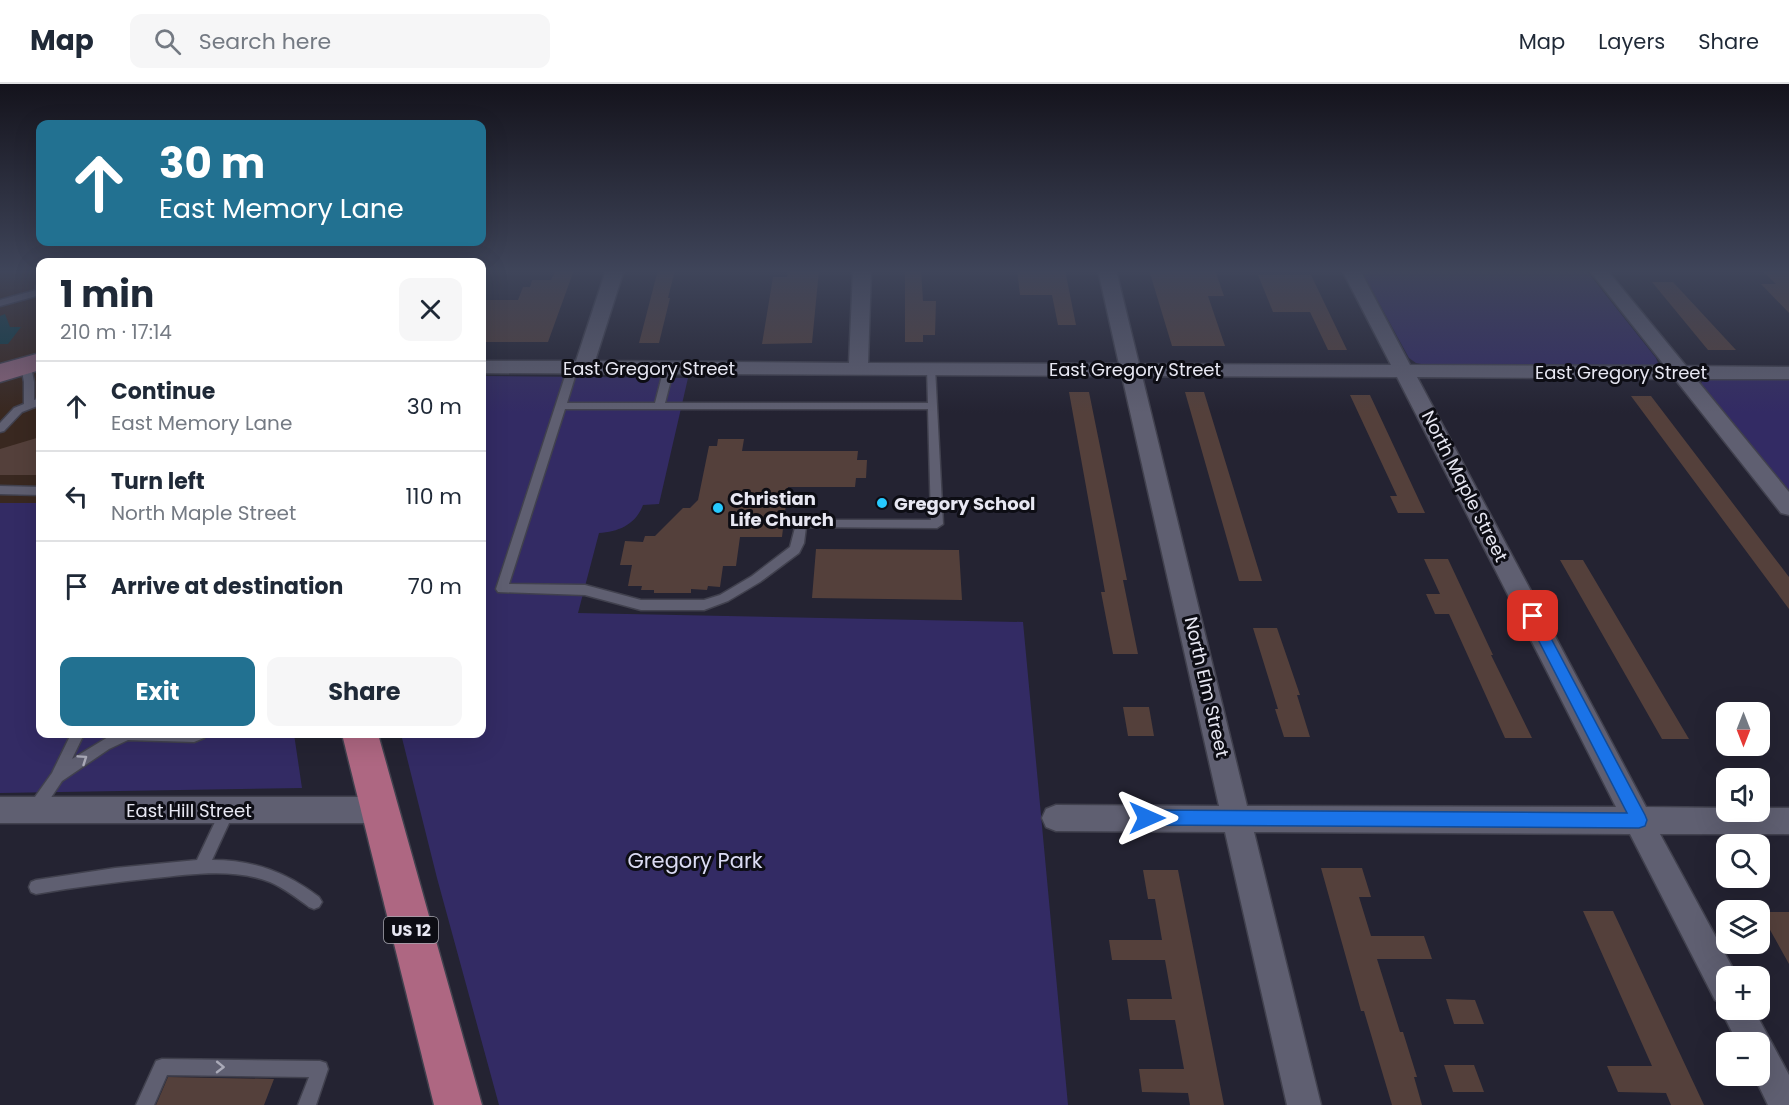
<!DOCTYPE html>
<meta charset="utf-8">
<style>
body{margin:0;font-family:Poppins,sans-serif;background:#f6f6f7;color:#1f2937;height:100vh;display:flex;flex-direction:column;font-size:22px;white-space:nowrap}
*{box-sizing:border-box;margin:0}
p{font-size:20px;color:#747a83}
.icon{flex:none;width:33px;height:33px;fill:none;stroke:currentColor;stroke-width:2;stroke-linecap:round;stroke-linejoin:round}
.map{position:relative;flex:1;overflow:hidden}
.sheet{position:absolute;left:36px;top:174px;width:450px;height:480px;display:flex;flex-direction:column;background:#fff;border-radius:12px;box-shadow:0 6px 24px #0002}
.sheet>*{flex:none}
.banner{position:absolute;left:36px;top:36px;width:450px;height:126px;border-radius:12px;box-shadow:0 6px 24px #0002;background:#227191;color:#fff;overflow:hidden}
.needle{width:39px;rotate:180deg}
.controls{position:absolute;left:1716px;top:618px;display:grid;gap:12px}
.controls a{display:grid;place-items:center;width:54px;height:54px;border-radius:12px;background:#fff;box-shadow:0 6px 24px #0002;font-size:30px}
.pin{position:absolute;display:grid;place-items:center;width:51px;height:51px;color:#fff;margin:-26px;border-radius:12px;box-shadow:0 3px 9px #0006}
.me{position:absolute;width:66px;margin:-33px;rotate:90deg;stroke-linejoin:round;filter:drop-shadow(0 0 4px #0008)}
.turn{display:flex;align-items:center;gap:21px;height:126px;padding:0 24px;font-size:27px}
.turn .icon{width:78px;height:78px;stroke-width:2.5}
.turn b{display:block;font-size:42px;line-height:51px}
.round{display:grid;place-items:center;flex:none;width:63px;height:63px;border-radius:12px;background:#f6f6f7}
.summary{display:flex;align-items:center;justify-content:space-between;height:102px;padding:0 24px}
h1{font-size:36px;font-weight:700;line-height:45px}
.primary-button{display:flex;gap:12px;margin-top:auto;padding:12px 24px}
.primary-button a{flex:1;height:69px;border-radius:12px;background:#227191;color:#fff;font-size:24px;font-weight:700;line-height:69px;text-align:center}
.primary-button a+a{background:#f6f6f7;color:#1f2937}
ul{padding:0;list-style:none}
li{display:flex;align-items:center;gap:18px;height:90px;padding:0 24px;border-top:2px solid #e0e1e3}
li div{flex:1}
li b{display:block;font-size:22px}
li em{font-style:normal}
header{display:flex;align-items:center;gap:36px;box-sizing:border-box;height:84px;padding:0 30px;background:#fff;border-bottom:2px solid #e0e1e3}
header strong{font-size:28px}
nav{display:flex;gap:33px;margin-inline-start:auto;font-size:21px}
.search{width:420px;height:54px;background:#f6f6f7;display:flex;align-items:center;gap:15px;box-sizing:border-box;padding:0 21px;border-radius:12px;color:#747a83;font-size:22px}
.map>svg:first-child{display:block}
</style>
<header>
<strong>Map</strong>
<div class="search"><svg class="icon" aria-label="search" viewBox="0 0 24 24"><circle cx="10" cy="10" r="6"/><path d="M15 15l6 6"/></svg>Search here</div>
<nav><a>Map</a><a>Layers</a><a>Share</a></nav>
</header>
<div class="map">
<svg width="1789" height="1021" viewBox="0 0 1789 1021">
<rect width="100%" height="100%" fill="#242332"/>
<path fill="#392820" d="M0 186H40V419H0Z"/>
<path fill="#332b64" d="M1361 186H1586L1656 274 1658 279 1654 282 1426 281 1416 279 1409 274Z
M482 292 688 294 659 420 643 421C636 440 619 448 599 449L578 529 1023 538 1068 1021H499L437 794 401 650H482Z
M1705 295 1789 296V408L1702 303 1701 299Z
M0 419H40V650H294L302 704 0 709Z"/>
<path fill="#0d3e46" d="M5 230 10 243H21L8 260H0V232Z"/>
<path fill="#54403b" d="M556 186H574L548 258H482V216H518L523 203H530L532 196H551Z
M658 186H675L668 214H670L659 259H639Z
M788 186H819L812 259 762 260 773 193H787Z
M905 186H921L923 217H936L935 251H923V258H905Z
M1017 186H1065L1076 241H1058L1052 211H1020Z
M1149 186H1215L1224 212H1208L1225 262H1172Z
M1762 186H1789V229L1761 200H1776Z
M1258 191H1311L1347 266H1328L1310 228H1273Z
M1652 198H1673L1736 266H1708Z
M1069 308H1089L1127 496H1123L1138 570H1113L1101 508H1105Z
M1185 308H1204L1262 497H1239Z
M1350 311H1370L1425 429H1398L1390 412H1397Z
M1631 312H1651L1789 493V525Z
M40 353V391H0V365Z
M718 355H744L742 367H858L857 376H867L866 394H856L855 403H788L782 453H740L736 482H723L720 503 708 502 707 506 691 505V509H654V506H641L642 502H628L632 481H620L625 457 643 458 645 452H655L683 424H690L698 416 709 362H717Z
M816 465 959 466 962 516 812 514Z
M1424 475H1448L1493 571H1491L1532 654H1505L1449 530H1435L1426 510H1440Z
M1560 476H1583L1689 655H1662Z
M1253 544H1277L1300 611H1297L1310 653H1284L1275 625H1278Z
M1123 623H1149L1154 652H1128Z
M1321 784H1362L1371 813H1359L1371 852H1424L1432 875H1377L1400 948H1403L1417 993H1414L1422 1021H1392L1364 927H1361Z
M1143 786H1178L1224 1021H1190L1188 1009 1142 1008 1139 985H1184L1175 936H1130L1127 915H1172L1165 876H1112L1109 856H1162L1155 815H1148Z
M1583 827H1613L1704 1021H1671L1666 1009 1618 1008 1607 982H1652Z
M1760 828H1789V880Z
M1446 915 1475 916 1484 940H1454Z
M1444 981H1474L1484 1008H1453Z
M168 993 274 995 264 1021H156Z"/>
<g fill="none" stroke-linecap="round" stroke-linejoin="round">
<g stroke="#41414e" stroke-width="3">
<path id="lane" d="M40 199V211L0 222V216L36 206V202Z
M26 279 31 282 34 298V316L40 314V321L22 328 4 347 0 348V339L14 324 24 320V298L21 282Z
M573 280 578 283 567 319H655L664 284 669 281 674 284 665 319H928L927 285 929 283H935L943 440 937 444 806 443 804 459 799 469 760 498 728 517 704 526H641L585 511 498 508 496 505 568 283ZM565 325H928L931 436H797L790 463 752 492 720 511 704 516H641L585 501 509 500Z
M0 402 40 403V411L0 410Z
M71 650H84L72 675 113 650H206L204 654 194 658 128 656 109 665 62 697 40 730 35 731 30 730 28 725 30 720 52 689Z
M228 720 233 721 235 726 212 776C254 776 286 788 319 813L322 818 319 823 314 825 309 823C297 814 284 804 270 798 234 784 192 790 155 794 115 798 76 803 36 810L31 808 29 803 31 798 36 796 115 784 197 776 223 721Z
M162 975 320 977 326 979 328 985 316 1021H298L309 993 167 991 154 1021H136L156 977Z"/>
</g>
<g stroke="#41414e" stroke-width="3">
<path id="street" d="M606 186H624L595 277 849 279 853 186H871L868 279 1119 280 1098 186H1116L1139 280 1391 281 1342 186H1360L1410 281 1665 282 1589 186H1607L1686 282 1789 283V295H1696L1789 408V431L1781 429 1675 295 1417 293 1646 723 1726 724V728H1760V724H1789V750H1660L1737 892H1726V926H1754L1789 991V1021H1768L1754 992H1760V958H1737L1721 926 1723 920 1715 916 1630 750 1254 748 1321 1021H1287L1225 748 1056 747 1046 743 1042 734 1046 725 1056 721 1219 722 1122 292 482 289V277H576ZM1142 292 1397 293 1616 723 1247 722Z
M0 713H379L389 717 393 726 389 735 379 739H0Z"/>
</g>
<g stroke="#41414e" stroke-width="3">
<path id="secondary" d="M40 269V286L0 298V280Z"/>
</g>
<g stroke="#41414e" stroke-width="3">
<path id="primary" d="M342 650H378L482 1021H434Z"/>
</g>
<use href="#lane" fill="#5f5f71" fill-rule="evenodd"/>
<use href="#street" fill="#5f5f71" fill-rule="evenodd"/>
<use href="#secondary" fill="#876379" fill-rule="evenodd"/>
<use href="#primary" fill="#ae6782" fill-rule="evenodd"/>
</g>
<defs><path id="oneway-chevron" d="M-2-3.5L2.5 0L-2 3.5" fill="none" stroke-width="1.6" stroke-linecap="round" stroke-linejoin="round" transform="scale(1.5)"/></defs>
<g stroke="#aaaab8">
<use href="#oneway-chevron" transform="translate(83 675) rotate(-34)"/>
<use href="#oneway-chevron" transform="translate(220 983) rotate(1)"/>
</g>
<linearGradient id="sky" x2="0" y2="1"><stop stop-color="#14131c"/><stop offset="0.57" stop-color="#3f455a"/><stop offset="1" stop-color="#3f455a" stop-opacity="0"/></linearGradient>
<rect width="1789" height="329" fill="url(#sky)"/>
<path fill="#1a73e8" stroke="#114b97" stroke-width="1.5" d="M1533 526 1537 528 1645 731 1647 736 1645 742 1639 744 1147 741 1141 739 1139 734 1141 729 1147 726 1627 729 1526 532Z"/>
<g fill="#26c9fe" stroke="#0d0d14" stroke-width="2">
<circle cx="882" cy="419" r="6"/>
<circle cx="718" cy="424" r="6"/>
</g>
<g text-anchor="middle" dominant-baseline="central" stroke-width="6" stroke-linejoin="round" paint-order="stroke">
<rect fill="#0d0d14" stroke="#a6a6af" stroke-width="1.5" x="384" y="833" width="54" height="26" rx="4.5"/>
<g font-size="16" font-weight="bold" fill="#e7e7f2">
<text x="411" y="846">US 12</text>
</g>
<g font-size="18" fill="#e7e7f2" stroke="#0d0d14">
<text x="649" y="284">East Gregory Street</text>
<text x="1135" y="285">East Gregory Street</text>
<text x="1621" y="288">East Gregory Street</text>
<text transform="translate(1465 402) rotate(63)">North Maple Street</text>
<text transform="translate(1207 603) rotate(77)">North Elm Street</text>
<text x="189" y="726">East Hill Street</text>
</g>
<g font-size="18" font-weight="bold" fill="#e7e7f2" stroke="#0d0d14" text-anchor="start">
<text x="730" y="414">Christian<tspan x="730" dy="21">Life Church</tspan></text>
<text x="894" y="419">Gregory School</text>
</g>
<g font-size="21" fill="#dbdbf3" stroke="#0d0d14">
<text x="695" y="776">Gregory Park</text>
</g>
</g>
</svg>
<div class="controls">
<a><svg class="needle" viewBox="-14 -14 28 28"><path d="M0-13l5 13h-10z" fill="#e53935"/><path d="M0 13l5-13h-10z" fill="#747a83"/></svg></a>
<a><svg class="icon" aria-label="sound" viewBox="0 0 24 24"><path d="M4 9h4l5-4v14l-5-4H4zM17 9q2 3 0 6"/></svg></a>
<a><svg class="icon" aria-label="search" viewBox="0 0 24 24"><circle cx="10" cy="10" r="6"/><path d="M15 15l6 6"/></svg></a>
<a><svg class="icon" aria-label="layers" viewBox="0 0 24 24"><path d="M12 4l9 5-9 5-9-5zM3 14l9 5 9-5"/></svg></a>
<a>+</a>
<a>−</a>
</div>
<div class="pin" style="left:1533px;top:532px;background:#d93025"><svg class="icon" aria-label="arrive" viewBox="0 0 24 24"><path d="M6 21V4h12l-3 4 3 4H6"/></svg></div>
<svg class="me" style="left:1147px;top:734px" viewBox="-20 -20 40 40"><path d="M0-17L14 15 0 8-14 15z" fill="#1a73e8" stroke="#fff" stroke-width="4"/></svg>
<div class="banner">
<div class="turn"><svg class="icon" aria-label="ahead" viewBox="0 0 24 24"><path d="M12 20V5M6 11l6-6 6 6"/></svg><div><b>30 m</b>East Memory Lane</div></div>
</div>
<section class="sheet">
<div class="summary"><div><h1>1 min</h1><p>210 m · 17:14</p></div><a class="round"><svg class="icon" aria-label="close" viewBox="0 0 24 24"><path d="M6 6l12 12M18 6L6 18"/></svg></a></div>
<ul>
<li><svg class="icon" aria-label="ahead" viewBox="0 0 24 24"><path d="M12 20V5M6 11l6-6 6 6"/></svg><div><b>Continue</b><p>East Memory Lane</p></div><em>30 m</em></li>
<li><svg class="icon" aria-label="left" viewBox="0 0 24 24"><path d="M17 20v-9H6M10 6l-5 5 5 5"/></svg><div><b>Turn left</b><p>North Maple Street</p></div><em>110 m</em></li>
<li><svg class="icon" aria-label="arrive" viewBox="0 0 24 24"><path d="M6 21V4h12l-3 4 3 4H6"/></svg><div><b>Arrive at destination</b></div><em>70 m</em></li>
</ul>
<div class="primary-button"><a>Exit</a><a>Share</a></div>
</section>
</div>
